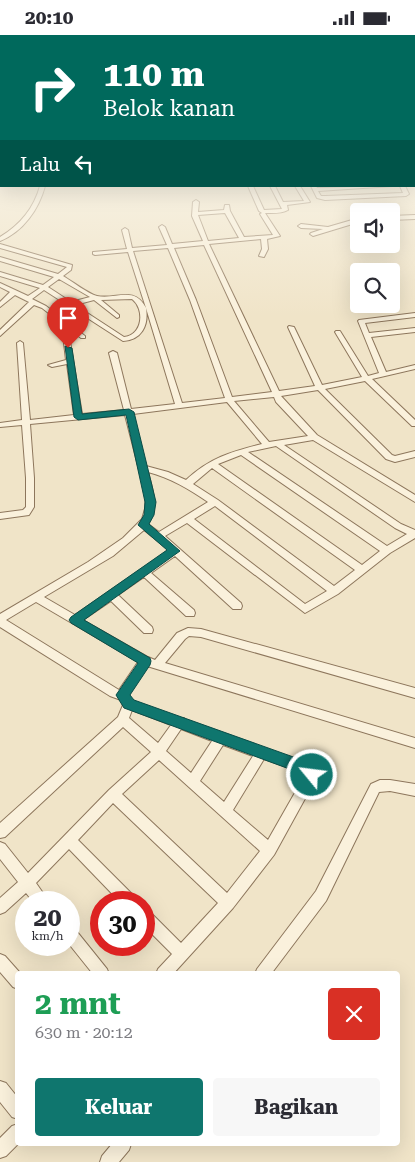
<!DOCTYPE html>
<html lang="id">
<meta charset="utf-8">
<style>
body{margin:0;font-family:"Roboto Serif",serif;background:#f7f7f7;color:#2b2b33;height:100vh;display:flex;flex-direction:column;font-size:19px;white-space:nowrap}
*{box-sizing:border-box;margin:0}
p{font-size:16px;color:#7c7c81}
.icon{flex:none;width:28px;height:28px;fill:none;stroke:currentColor;stroke-width:2;stroke-linecap:round;stroke-linejoin:round}
.map{position:relative;flex:1;overflow:hidden}
.drawer{position:absolute;left:15px;top:936px;width:385px;height:175px;display:flex;flex-direction:column;background:#fff;border-radius:5px;box-shadow:0 5px 20px #0002}
.drawer>*{flex:none}
.top-card{position:absolute;left:0px;top:0px;width:415px;height:152px;box-shadow:0 5px 20px #0002;background:#00695c;color:#fff;overflow:hidden}
.controls{position:absolute;left:350px;top:168px;display:grid;gap:10px}
.controls a{display:grid;place-items:center;width:50px;height:50px;border-radius:5px;background:#fff;box-shadow:0 5px 20px #0002;font-size:25px}
.speed{position:absolute;left:15px;top:856px;display:flex;gap:10px;font-size:25px;font-weight:700;text-align:center}
.speed>*{display:grid;place-content:center;width:65px;height:65px;border-radius:50%;background:#fff;box-shadow:0 5px 20px #0002;line-height:1}
.speed small{font-size:12px;font-weight:400}
.speed .limit{border:8px solid #d22;background:#fff;color:#111}
.pin{position:absolute;display:grid;place-items:center;width:42px;height:42px;color:#fff;margin:-51px -21px;border-radius:50% 50% 50% 0;rotate:-45deg;box-shadow:0 0 5px #0007}
.pin .icon{rotate:45deg}
.me{position:absolute;width:55px;margin:-28px;rotate:299deg;stroke-linejoin:round;filter:drop-shadow(0 0 4px #0008)}
.turn{display:flex;align-items:center;gap:18px;height:105px;padding:0 20px;font-size:22px}
.turn .icon{width:65px;height:65px;stroke-width:2.5}
.turn b{display:block;font-size:35px;line-height:42px}
.then{display:flex;align-items:center;height:48px;padding:0 20px;background:#0003;gap:10px;font-size:19px}
.round{display:grid;place-items:center;flex:none;width:52px;height:52px;border-radius:5px;background:#f7f7f7}
.summary{display:flex;align-items:center;justify-content:space-between;height:85px;padding:0 20px}
h1{font-size:30px;font-weight:700;line-height:38px;color:#1e9e55}
.action{display:flex;gap:10px;margin-top:auto;padding:10px 20px}
.action a{flex:1;height:58px;border-radius:5px;background:#0f766e;color:#fff;font-size:20px;font-weight:700;line-height:58px;text-align:center}
.action a+a{background:#f7f7f7;color:#2b2b33}
.status{display:flex;justify-content:space-between;align-items:center;height:35px;padding:0 25px;background:#fff;direction:ltr}
.status svg{height:14px;fill:currentColor}
.map>svg:first-child{display:block}
</style>
<div class="status"><b>20:10</b><svg viewBox="0 0 49 12"><path d="M0 12V9h3v3zM5 12V6h3v6zM10 12V3h3v9zM15 12V0h3v12zM26 1h20v11H26zM47 4h2v5h-2z"/></svg></div>
<div class="map">
<svg width="415" height="1127" viewBox="0 0 415 1127">
<rect width="100%" height="100%" fill="#f0e4c8"/>
<g fill="none" stroke-linecap="round" stroke-linejoin="round">
<g stroke="#8d765c" stroke-width="2">
<path id="minor" d="M0 128H1V130H0Z
M0 137H1V139H0Z
M414 144H415V146H414Z
M0 146H1V148H0Z
M40 151H45C39 174 23 197 0 206V202C20 190 34 173 40 151Z
M248 151H253L264 175 282 174 270 151H275L283 167 304 166 295 151H300L310 167 287 170 288 175C281 179 272 178 265 178L280 201 267 204 268 214 264 222 259 221 262 214 261 204 209 209 279 356 315 351 288 292 289 291 294 292 322 350 362 342 335 297 336 296H340L368 341 379 338 358 286 359 285 415 278V282L365 288 369 298 415 293V297L371 302 386 337 415 330V334L372 344 415 385V391H412L365 346 325 354 392 420 395 421 415 416V422L395 427 386 424 318 355 281 361 317 400 415 460V467L313 405 284 410 401 489 415 495V503L390 518 338 559 305 578 187 488 165 501 241 568 242 571 241 574H233L175 521 151 538 194 575 195 578 194 581H186L144 542 118 560 152 592 153 595 152 598H144L111 566 83 585 148 622 155 625 177 598 188 593 201 594 415 653V663L201 602 189 601 185 604 165 628 415 703V713L147 631 128 661 133 666 178 683H184L185 685 312 730 318 740 274 820 233 873 173 939H156L158 934 172 919 144 891V874L149 876 181 908 218 868 113 768 78 805 136 863 138 868H121L69 814 36 848 50 868H34L26 858 5 877 0 879V863L18 847 0 824V807L5 809 28 838 109 755 151 717 123 692 5 802 0 803V788L118 682 123 670 121 665 110 661 0 592V579L88 527 123 503 142 484 145 474 146 462 125 380 30 389 34 443V472L29 480 0 484V478L23 475 26 472V443L22 390 0 392V388L22 385 17 308 20 306 23 308 30 385 74 380 67 329 52 332 48 330 66 325 63 300 66 298 69 300 82 379 124 375 109 318 113 316 117 318 131 374 175 369 146 273C149 291 141 305 123 306L44 255 32 264 46 271 85 301V303H81L42 273 34 270 0 301V295L29 267 15 260 0 272V267L10 257 0 252V248L28 261 40 253 0 241V237L43 250 54 242 0 226V222L58 239 67 232 0 213V209L72 230 71 235 63 241C72 246 88 259 97 261 116 265 134 250 146 273L128 217 95 220 93 219V217L127 214 122 195 125 193 128 195 132 213 167 210 159 192 162 190 165 192 172 209 203 206 192 181 193 167 196 165 199 167 198 177 224 175 225 170H229L230 176 244 202 273 200 260 179 262 178 259 176ZM225 178 239 203 208 206 198 180ZM204 210 272 357 232 362 196 265 174 213ZM168 213 190 265 225 363 182 368 133 216ZM59 244 90 262 71 267 48 252ZM132 264C145 274 143 300 124 302L75 270 94 265 117 283 119 282V280L101 265ZM274 362 276 367 308 401 269 407 234 366ZM227 367 262 409C230 417 210 423 186 445L168 437 146 431 133 379ZM276 411 395 493 407 499 387 511 248 417ZM241 420 380 516 362 530 218 429ZM212 433 355 535 334 551 218 465 193 449ZM148 437C171 443 189 454 208 467L159 497 148 489C159 472 153 456 148 437ZM215 471 327 556 305 569 194 484ZM144 495 169 515 75 580 44 562 113 521ZM36 567 138 627 119 655 6 585ZM132 675 171 690 158 708 129 683ZM181 694 212 706 191 738 166 716ZM223 710 253 721 224 767 200 746ZM264 724 304 738 305 740 268 805 233 775ZM159 725 260 816 227 858 122 759Z
M311 151H316L317 153 393 151 318 156 321 161H325L403 158 400 151H405L409 159 406 161 325 165 317 163Z
M415 180V184L391 185V181Z
M359 183V187L313 201 310 199 311 198 323 194 301 193 298 191 301 189 328 192Z
M380 745H390L415 749V761L390 756 379 757 326 866 271 939H255L257 934 316 856 371 749Z
M69 891 74 893 107 934 109 939H93L69 909Z
M0 919 5 921 21 939H18V954L13 952 0 937Z
M0 1046 6 1048 18 1063V1084L12 1082 0 1067Z
M18 1089V1109L6 1121 0 1123V1103L12 1091Z
M112 1109H131L129 1115 119 1127H100L102 1121Z"/>
</g>
<use href="#minor" fill="#faf1dc" fill-rule="evenodd"/>
</g>
<linearGradient id="sky" x2="0" y2="1"><stop stop-color="#8fbad6"/><stop offset="0.44" stop-color="#f8f3e6"/><stop offset="1" stop-color="#f8f3e6" stop-opacity="0"/></linearGradient>
<rect width="415" height="281" fill="url(#sky)"/>
<path fill="#0f766e" stroke="#0a4d48" d="M65 311 72 313 82 379 129 374 134 377 156 467 154 480 149 489 180 516 84 585 150 623 151 626 150 630 130 660 134 665 313 729 319 740 317 745 312 747 307 745 303 739 124 673 116 660 138 628 71 588 69 585 71 582 167 515 138 490 144 480 145 467 126 380 78 385 74 382Z"/>
</svg>
<div class="controls">
<a><svg class="icon" aria-label="sound" viewBox="0 0 24 24"><path d="M4 9h4l5-4v14l-5-4H4zM17 9q2 3 0 6"/></svg></a>
<a><svg class="icon" aria-label="search" viewBox="0 0 24 24"><circle cx="10" cy="10" r="6"/><path d="M15 15l6 6"/></svg></a>
</div>
<div class="speed"><div>20<small>km/h</small></div><div class="limit">30</div></div>
<div class="pin" style="left:68px;top:313px;background:#d93025"><svg class="icon" aria-label="arrive" viewBox="0 0 24 24"><path d="M6 21V4h12l-3 4 3 4H6"/></svg></div>
<svg class="me" style="left:312px;top:740px" viewBox="-20 -20 40 40"><circle r="17" fill="#0f766e" stroke="#fff" stroke-width="3"/><path d="M0-11L8 9 0 5-8 9z" fill="#fff"/></svg>
<div class="top-card">
<div class="turn"><svg class="icon" aria-label="right" viewBox="0 0 24 24"><path d="M7 20v-9h11M14 6l5 5-5 5"/></svg><div><b>110 m</b>Belok kanan</div></div>
<div class="then">Lalu<svg class="icon" aria-label="left" viewBox="0 0 24 24"><path d="M17 20v-9H6M10 6l-5 5 5 5"/></svg></div>
</div>
<section class="drawer">
<div class="summary"><div><h1>2 mnt</h1><p>630 m · 20:12</p></div><a class="round" style="background:#d93025;color:#fff"><svg class="icon" aria-label="close" viewBox="0 0 24 24"><path d="M6 6l12 12M18 6L6 18"/></svg></a></div>
<div class="action"><a>Keluar</a><a>Bagikan</a></div>
</section>
</div>
